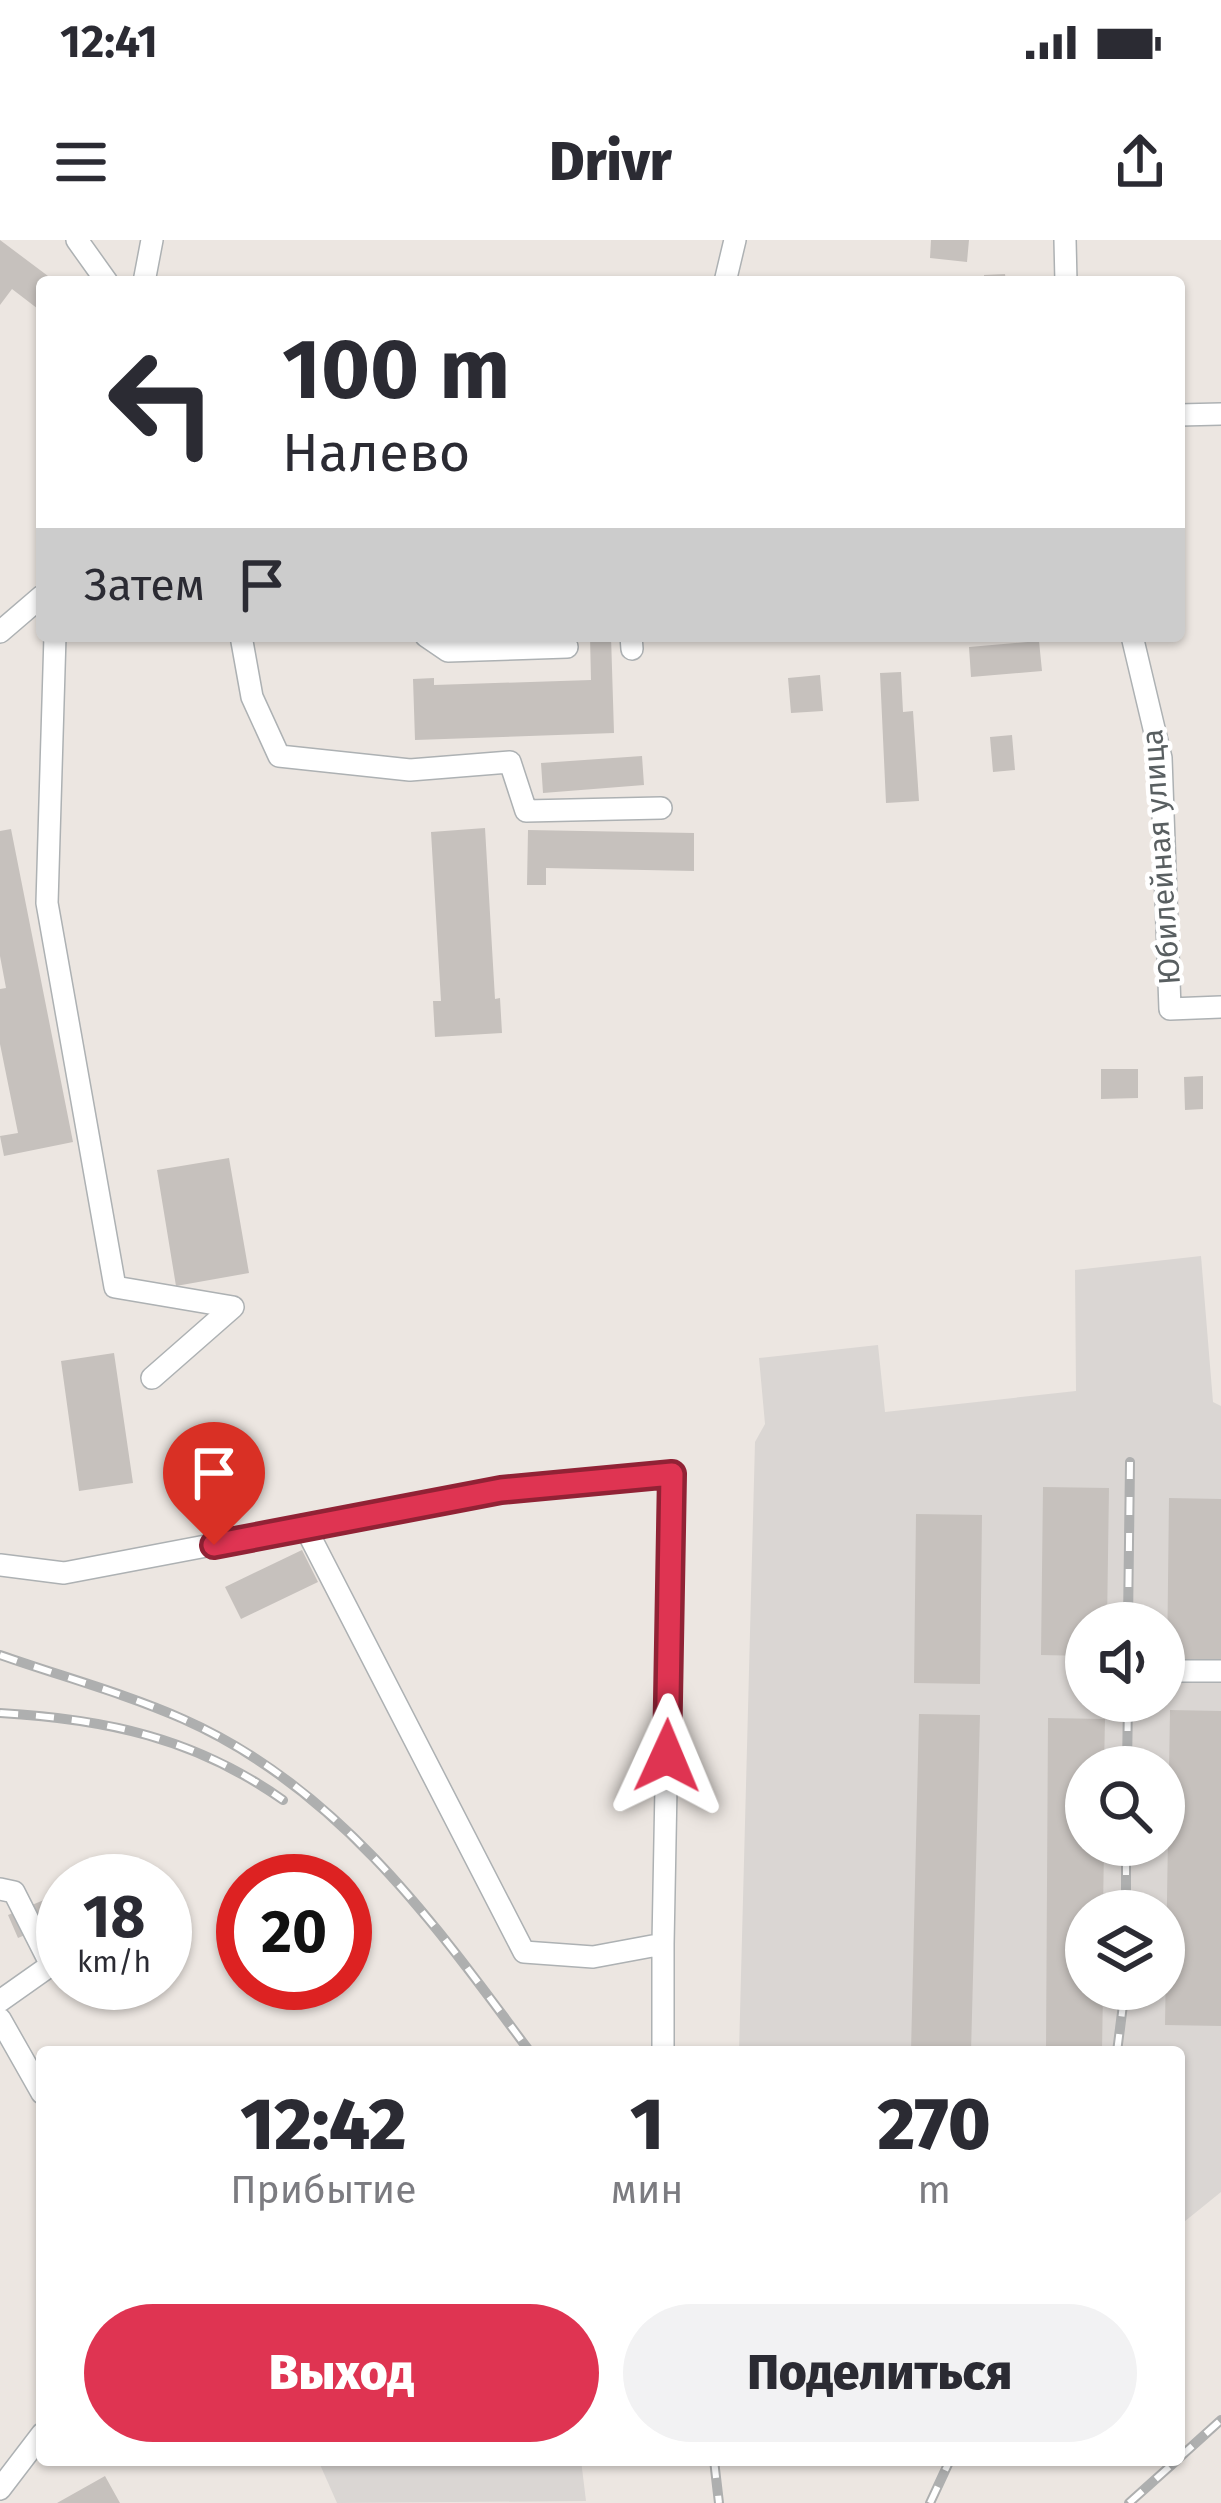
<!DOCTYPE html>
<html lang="ru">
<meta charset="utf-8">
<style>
body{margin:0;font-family:"Fira Sans",sans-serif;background:#f2f2f3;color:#2b2b33;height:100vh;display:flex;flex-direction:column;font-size:45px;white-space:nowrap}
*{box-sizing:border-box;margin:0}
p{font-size:39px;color:#7c7c81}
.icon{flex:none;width:66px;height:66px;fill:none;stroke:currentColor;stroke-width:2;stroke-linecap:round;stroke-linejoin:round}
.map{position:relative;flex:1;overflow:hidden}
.side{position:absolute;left:36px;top:1806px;width:1149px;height:420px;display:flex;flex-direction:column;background:#fff;border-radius:12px;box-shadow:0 3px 9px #0004}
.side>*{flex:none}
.top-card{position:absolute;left:36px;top:36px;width:1149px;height:366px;border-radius:12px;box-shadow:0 3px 9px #0004;background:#fff;color:#2b2b33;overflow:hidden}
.fabs{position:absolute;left:1065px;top:1362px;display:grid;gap:24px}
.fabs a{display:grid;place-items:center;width:120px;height:120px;border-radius:50%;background:#fff;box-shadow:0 3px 9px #0004;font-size:60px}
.speed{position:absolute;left:36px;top:1614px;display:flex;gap:24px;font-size:60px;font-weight:700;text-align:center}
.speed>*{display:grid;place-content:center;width:156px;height:156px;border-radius:50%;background:#fff;box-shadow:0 3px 9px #0004;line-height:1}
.speed small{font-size:30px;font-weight:400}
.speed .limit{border:18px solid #d22;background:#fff;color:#111}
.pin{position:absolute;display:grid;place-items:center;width:102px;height:102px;color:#fff;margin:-123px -51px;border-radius:50% 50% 50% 0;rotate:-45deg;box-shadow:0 0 12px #0007}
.pin .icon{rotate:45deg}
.me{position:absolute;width:132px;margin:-66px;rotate:1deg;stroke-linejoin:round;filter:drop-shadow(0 0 9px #0008)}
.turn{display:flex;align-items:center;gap:42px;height:252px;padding:0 48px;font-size:54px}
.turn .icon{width:156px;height:156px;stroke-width:2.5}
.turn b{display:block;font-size:84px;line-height:102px}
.then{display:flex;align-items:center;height:114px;padding:0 48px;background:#0003;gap:24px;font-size:45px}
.eta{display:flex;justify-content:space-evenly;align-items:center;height:204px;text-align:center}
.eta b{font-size:72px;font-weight:800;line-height:84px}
.primary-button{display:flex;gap:24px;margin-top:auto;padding:24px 48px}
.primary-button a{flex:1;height:138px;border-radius:72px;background:#df3452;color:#fff;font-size:48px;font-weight:800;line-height:138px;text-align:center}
.primary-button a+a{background:#f2f2f3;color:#2b2b33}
.status{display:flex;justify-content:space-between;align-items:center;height:84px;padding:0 60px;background:#fff;direction:ltr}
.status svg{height:33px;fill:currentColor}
header{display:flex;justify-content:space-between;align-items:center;height:156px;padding:0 48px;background:#fff;font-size:54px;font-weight:800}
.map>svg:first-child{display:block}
</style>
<div class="status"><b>12:41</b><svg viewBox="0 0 49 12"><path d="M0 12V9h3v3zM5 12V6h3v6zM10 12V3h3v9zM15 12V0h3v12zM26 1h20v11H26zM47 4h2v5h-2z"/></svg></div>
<header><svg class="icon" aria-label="menu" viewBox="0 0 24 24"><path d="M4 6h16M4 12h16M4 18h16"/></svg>Drivr<svg class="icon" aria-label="share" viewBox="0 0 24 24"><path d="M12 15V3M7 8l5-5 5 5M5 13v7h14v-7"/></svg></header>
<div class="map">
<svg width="1221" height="2263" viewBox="0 0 1221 2263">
<rect width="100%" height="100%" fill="#ece6e1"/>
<path fill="#dad6d3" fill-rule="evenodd" d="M1201 1016 1213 1162 1221 1166V1952L1179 1986V1812H739L755 1202 765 1184 759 1118 878 1105 885 1172 1076 1151 1075 1030ZM1086 1383H1164V1461H1086ZM1086 1527H1164V1605H1086ZM1086 1671H1164V1749H1086Z
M318 2220H581L586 2261 337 2263Z"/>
<path fill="#c6c1bd" d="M0 0 56 42H42V72L12 49 0 65Z
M931 0H969L967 22 930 18Z
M1005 34 1006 42H984V35Z
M590 396H611L614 493 415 500 413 439 434 438V445L591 440Z
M1039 401 1042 431 971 437 969 407Z
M901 432 903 472 913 471 919 561 886 563 880 433Z
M820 435 823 471 791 473 788 438Z
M1012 495 1015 530 993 532 990 497Z
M642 516 644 545 543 553 541 523Z
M485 588 495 759 500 758 502 793 435 797 433 761H441L431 592Z
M11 589 73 902 4 916 0 896 18 893 0 804V749L6 748 0 716V591Z
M528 590 694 593V631L546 628V645H527Z
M1101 829H1138V858L1101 859Z
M1203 836V869L1185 870 1184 837Z
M229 918 249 1033 176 1046 157 930Z
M114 1113 133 1243 79 1251 61 1121Z
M1043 1247 1109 1248 1107 1383H1086V1416L1041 1415Z
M1169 1258 1221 1259V1427L1167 1426Z
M916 1274 982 1275 980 1444 914 1443Z
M302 1310 318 1342 241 1379 225 1347Z
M1170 1470 1221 1471V1786L1165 1785Z
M919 1474 980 1475 971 1812H911Z
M1048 1478 1105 1479 1104 1527H1086V1605H1104L1103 1671H1086V1749H1103L1102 1812H1046Z
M63 1652V1679L18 1698 8 1675Z
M105 2236 120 2263H57Z"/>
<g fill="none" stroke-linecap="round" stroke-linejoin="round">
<g stroke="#adb1b3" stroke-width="24">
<path id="minor" d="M77 0 107 42
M1065 0 1066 42
M144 42 152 0
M725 42 735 0
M1179 175 1221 174
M0 392 42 356
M55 396 47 663 115 1047 233 1067 152 1138
M241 396 252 457 279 516 410 530 510 522 526 571 661 568
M426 396 448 411 567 407
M631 396 632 409
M1132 396 1161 518 1170 769 1221 767
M0 1325 64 1333 501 1250 672 1234 663 1704 593 1717 524 1712 304 1285
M1164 1431H1221
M0 1649 14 1652 51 1725 0 1761
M663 1704V1812
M0 1779 42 1853
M0 2249 42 2194"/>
</g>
<use href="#minor" stroke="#fff" stroke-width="21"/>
<g stroke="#aeafaf" stroke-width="10">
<path id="rail" d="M1128 1383 1130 1222
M0 1415C60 1436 124 1453 183 1479 337 1547 433 1681 530 1812
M0 1473C106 1479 195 1498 283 1560
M1127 1527 1128 1461
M1126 1671V1605
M1117 1812 1125 1749
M1179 2218 1221 2180
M714 2220 719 2263
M930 2263 950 2220
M1129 2263 1177 2220"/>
</g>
<use href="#rail" stroke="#fff" stroke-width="6" stroke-dasharray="18" stroke-linecap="butt"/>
</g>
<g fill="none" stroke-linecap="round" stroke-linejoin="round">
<g stroke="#912235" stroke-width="30">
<path id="route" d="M214 1305 501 1250 672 1234 667 1516"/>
</g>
<use href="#route" stroke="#df3452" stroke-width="21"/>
</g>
<g text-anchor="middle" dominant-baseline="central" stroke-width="9" stroke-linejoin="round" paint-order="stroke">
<g font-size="30" fill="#595f61" stroke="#fff">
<text transform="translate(1161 617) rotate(-94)">Юбилейная улица</text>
</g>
</g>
</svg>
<div class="fabs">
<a><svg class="icon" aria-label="sound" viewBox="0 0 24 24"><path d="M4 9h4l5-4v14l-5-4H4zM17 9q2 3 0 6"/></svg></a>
<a><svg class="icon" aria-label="search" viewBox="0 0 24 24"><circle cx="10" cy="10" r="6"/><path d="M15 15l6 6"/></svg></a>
<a><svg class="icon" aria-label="layers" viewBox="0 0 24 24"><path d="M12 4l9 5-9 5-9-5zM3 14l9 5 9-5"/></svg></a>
</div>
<div class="speed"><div>18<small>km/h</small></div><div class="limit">20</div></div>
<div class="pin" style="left:214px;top:1305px;background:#d93025"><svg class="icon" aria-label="arrive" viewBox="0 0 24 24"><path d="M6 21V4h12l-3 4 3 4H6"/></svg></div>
<svg class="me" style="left:667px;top:1516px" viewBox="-20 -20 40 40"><path d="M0-17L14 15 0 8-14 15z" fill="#df3452" stroke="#fff" stroke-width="4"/></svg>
<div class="top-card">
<div class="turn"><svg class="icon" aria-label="left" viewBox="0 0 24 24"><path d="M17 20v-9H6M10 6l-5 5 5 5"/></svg><div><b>100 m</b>Налево</div></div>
<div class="then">Затем<svg class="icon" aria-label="arrive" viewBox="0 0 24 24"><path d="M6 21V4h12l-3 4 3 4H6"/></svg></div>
</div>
<section class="side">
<div class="eta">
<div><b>12:42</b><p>Прибытие</p></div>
<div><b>1</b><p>мин</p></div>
<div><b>270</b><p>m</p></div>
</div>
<div class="primary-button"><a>Выход</a><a>Поделиться</a></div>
</section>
</div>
